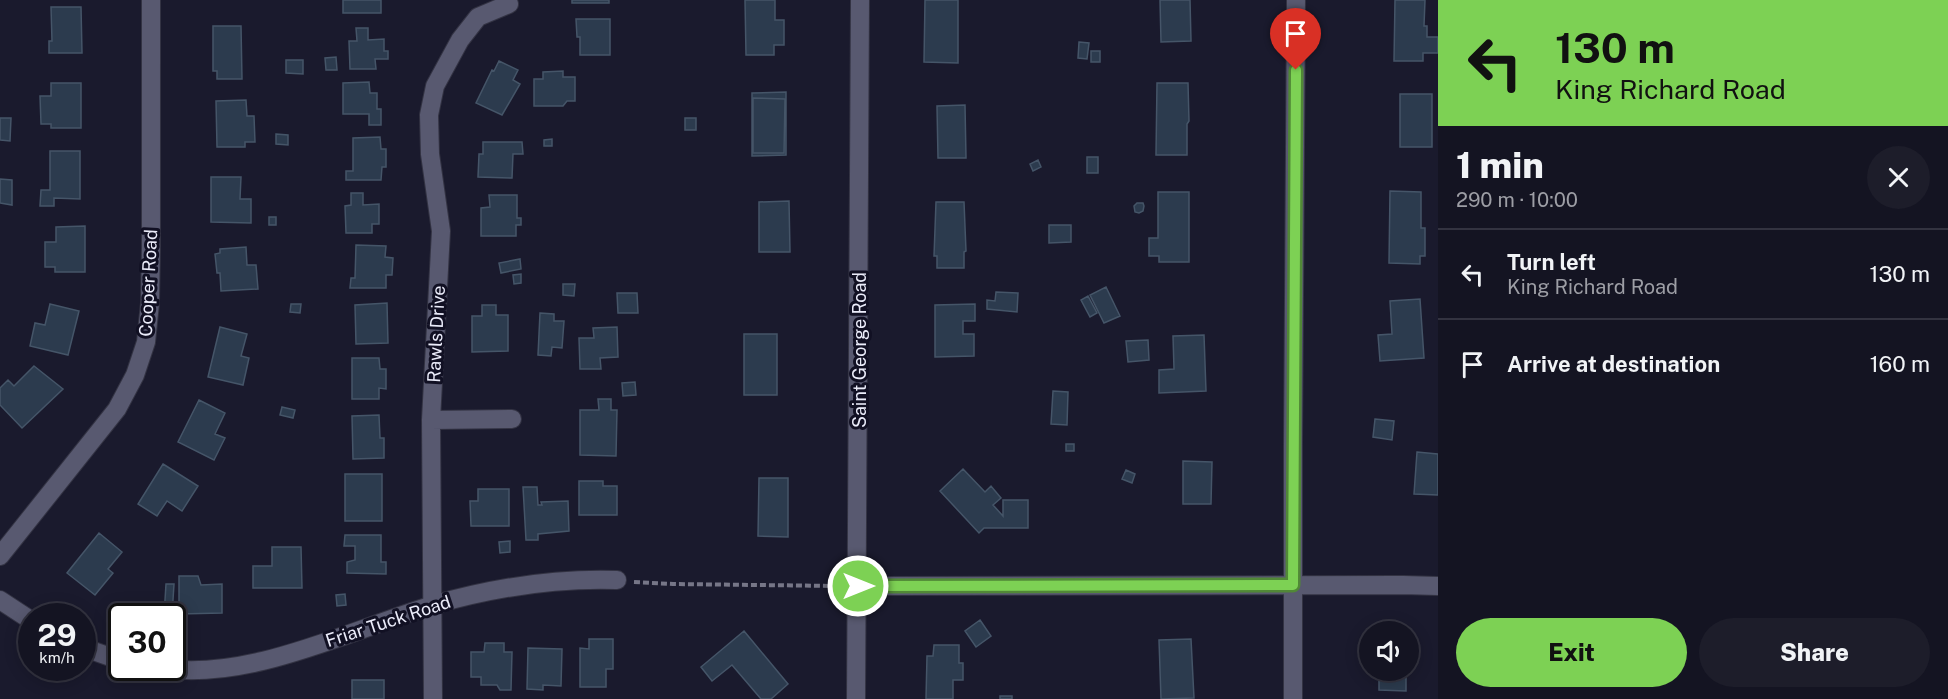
<!DOCTYPE html>
<meta charset="utf-8">
<style>
body{margin:0;font-family:"Public Sans",sans-serif;background:#1d1d2a;color:#f1f3f6;height:100vh;display:flex;flex-direction:column;font-size:22px;white-space:nowrap}
*{box-sizing:border-box;margin:0}
p{font-size:20px;color:#9d9ea5}
.icon{flex:none;width:33px;height:33px;fill:none;stroke:currentColor;stroke-width:2;stroke-linecap:round;stroke-linejoin:round}
.map{position:relative;flex:1;overflow:hidden}
.details{display:flex;flex-direction:column;background:#141422;width:510px}
.details>*{flex:none}
.guide{background:#7dd154;color:#111;overflow:hidden}
.tools{position:absolute;left:1359px;top:621px;display:grid;gap:12px}
.tools a{display:grid;place-items:center;width:60px;height:60px;border-radius:50%;background:#141422;box-shadow:0 3px 15px #0003,0 0 0 2px #333340;font-size:30px}
.speed{position:absolute;left:18px;top:603px;display:flex;gap:12px;font-size:30px;font-weight:700;text-align:center}
.speed>*{display:grid;place-content:center;width:78px;height:78px;border-radius:50%;background:#141422;box-shadow:0 3px 15px #0003,0 0 0 2px #333340;line-height:1}
.speed small{font-size:15px;font-weight:400}
.speed .limit{border:3px solid #111;border-radius:9px;background:#fff;color:#111}
.pin{position:absolute;display:grid;place-items:center;width:51px;height:51px;color:#fff;margin:-62px -26px;border-radius:50% 50% 50% 0;rotate:-45deg;box-shadow:0 0 6px #0007}
.pin .icon{rotate:45deg}
.me{position:absolute;width:66px;margin:-33px;rotate:90deg;stroke-linejoin:round;filter:drop-shadow(0 0 4px #0008)}
.turn{display:flex;align-items:center;gap:21px;height:126px;padding:0 18px;font-size:27px}
.turn .icon{width:78px;height:78px;stroke-width:2.5}
.turn b{display:block;font-size:42px;line-height:51px}
.round{display:grid;place-items:center;flex:none;width:63px;height:63px;border-radius:32px;background:#1d1d2a}
.headline{display:flex;align-items:center;justify-content:space-between;height:102px;padding:0 18px}
h1{font-size:36px;font-weight:800;line-height:45px}
.primary-button{display:flex;gap:12px;margin-top:auto;padding:12px 18px}
.primary-button a{flex:1;height:69px;border-radius:36px;background:#7dd154;color:#111;font-size:24px;font-weight:800;line-height:69px;text-align:center}
.primary-button a+a{background:#1d1d2a;color:#f1f3f6}
ul{padding:0;list-style:none}
li{display:flex;align-items:center;gap:18px;height:90px;padding:0 18px;border-top:2px solid #333340}
li div{flex:1}
li b{display:block;font-size:22px}
li em{font-style:normal}
main{display:flex;flex:1;min-height:0}
.map>svg:first-child{display:block}
</style>
<main>
<div class="map">
<svg width="1438" height="699" viewBox="0 0 1438 699">
<rect width="100%" height="100%" fill="#1a1a2d"/>
<path fill="#2c3b4e" stroke="#455568" stroke-width="1.5" d="M343 0H381V13H343Z
M572 0H609V3H572Z
M745 0H775V20H784V45H774V55H746Z
M925 0H958V63L924 62Z
M1160 0H1190L1191 41 1161 42Z
M1395 0H1425L1424 26H1427V37H1438V53H1423V61H1394Z
M51 7H81L82 53H49V41H52Z
M576 19H610V55H580V37H577Z
M213 26H241L242 79H217V71H213Z
M356 28H368V40L384 39V51H388V59H375L376 69H350L349 41H357Z
M1079 42 1089 43 1087 59 1078 58Z
M1091 51H1100V62H1091Z
M336 57 337 70H326L325 58Z
M286 60H303V74L286 73Z
M499 61 518 70 513 80 520 84 502 115 476 103 492 70 494 71Z
M563 71V77H575V101H567L563 106H534V79H543V72Z
M369 82 370 93H377V109H381V125H369V114H343V83Z
M51 83H81V128H51V124H41L40 96H51Z
M1157 83H1188L1189 121 1187 124V155H1156Z
M786 92V155L752 156V93Z
M1400 94H1432V147H1400Z
M753 98 785 99 784 153H753Z
M246 100 247 116H254L255 142H245V147H217L216 101Z
M965 105 966 158H938L937 106Z
M0 118H11L10 141 0 140Z
M685 118H696V130H685Z
M276 134 288 135V145L276 144Z
M380 137 381 149H386V167H382L381 180H346V171H353V138Z
M552 139V146H544V140Z
M483 142H522L523 154H513L512 178 478 177 479 154H483Z
M50 151H80V199L54 198V206H40L41 190H50Z
M1087 157H1098V173H1087Z
M1038 160 1041 167 1033 171 1030 164Z
M211 177H241L240 199H251V223L211 222Z
M0 179 12 180V205L0 203Z
M1390 191 1421 192V228H1425V256H1420V264L1389 263Z
M1158 192H1189V262H1159V256H1149V238H1158Z
M351 193H363V205L379 204V224H372V233H346L345 206 351 205Z
M489 195H517V218H521V225H516V236H481V208L490 207Z
M789 201 790 252H759V202Z
M936 202H964L966 251 964 252V268H937V256H934Z
M1137 203H1143L1144 206 1143 211 1139 213 1135 212 1134 206Z
M269 217H276V225H269Z
M1049 225H1071V242L1049 243Z
M85 226V272H55V267H45V242H56V227Z
M356 245 386 246 385 257 393 258 392 275H386V288H350L351 278H355Z
M246 247 247 265H256L258 289 221 291 220 273H217L215 254 220 253V249Z
M520 259 521 269 501 273 499 263Z
M521 274V283L514 284 513 275Z
M563 284H575L574 296 563 295Z
M1106 287 1120 316 1104 323 1090 295Z
M996 292 1018 293 1017 312 987 309V300L995 301Z
M617 293H637L638 313H618Z
M1088 296 1097 313 1090 317 1081 300Z
M1420 299 1424 358 1380 361 1378 335 1392 334 1390 301Z
M387 303 388 343 356 344 355 305Z
M50 304 79 311 68 355 30 346 35 323 45 325Z
M291 304H301L300 313 290 312Z
M975 304V321H963V334H974V356L935 357V305Z
M482 305H496V315H508V351L472 352V316H482Z
M540 313 554 314V321H564L562 348 552 347 551 356 538 355Z
M220 327 247 334 241 356 249 358 243 385 208 377Z
M617 327 618 357 600 358 601 369H580L579 338H594L593 328Z
M744 334H777V395H744Z
M1204 335 1206 391 1159 393V370L1174 369 1173 336Z
M1148 340 1149 360 1128 362 1126 341Z
M352 358H379L380 369H386V389L379 388V399H352Z
M34 366 63 389 22 428 0 405V388L8 380 14 386Z
M635 382 636 395 623 396 622 383Z
M1053 391 1068 392 1067 425 1051 424Z
M598 399H611V410H617L616 456 580 455V410H599Z
M199 400 225 413 215 434 225 438 214 460 178 442Z
M282 407 295 410 293 418 280 415Z
M379 415 380 438H384V458L353 459 352 416Z
M1375 419 1394 421 1392 440 1373 437Z
M1066 444H1074V451H1066Z
M1417 452 1438 454V495L1414 494Z
M1183 461 1212 462 1211 504H1183Z
M163 464 198 486 182 511 167 501 157 516 138 504Z
M963 469 985 492 991 486 1001 498 993 505 1003 516V500H1028V528H984L979 533 940 491Z
M1126 470 1135 474 1132 483 1122 479Z
M345 474H382V521H345Z
M759 478H788V537L758 536Z
M579 481H603V486H617V515H579Z
M523 487H537L538 505H542L541 502 568 501 569 531 538 534V540H526Z
M478 489H509V526H471L470 501H478Z
M99 533 122 552 108 569 113 573 95 595 67 573Z
M345 535H381V562H386V574L347 573V562L355 560V546H344Z
M510 541V552L500 553 499 542Z
M272 547H301L302 588H253V566H272Z
M179 576H198L201 585 222 584V613L179 614Z
M166 584H174L172 616H164Z
M345 594 346 605 337 606 336 595Z
M980 620 991 636 976 647 965 631Z
M744 631 788 684 771 699H761L732 665 712 681 701 667Z
M589 639H613V669H606V687H580V648L589 649Z
M1191 639 1194 698 1161 699 1159 640Z
M485 643H504V652H512L511 690H500L497 685H481V677H471V652H484Z
M934 645H959V663H963V680H953V699H926L927 656H933Z
M528 648 562 649 561 686 543 685V690L527 689Z
M1379 670H1406V691L1379 690Z
M352 680H384V699H352Z
M1000 696H1012V699H1000Z"/>
<g fill="none" stroke-linecap="round" stroke-linejoin="round">
<g stroke="#333343" stroke-width="20">
<path id="minor" d="M431 420 512 419
M0 556 117 409 135 375 146 342 150 303 151 246V0
M858 586 1403 585 1438 586
M0 600 32 621
M82 647 122 661
M161 668C248 682 350 630 433 605 492 588 555 578 617 580
M433 699 431 420 441 231 430 154 429 115 435 86 460 40 478 17 509 4
M856 699 860 0
M1293 699V445L1296 0"/>
</g>
<path stroke="#767687" stroke-width="4" stroke-dasharray="6 3" stroke-linecap="butt" d="M634 582 673 584 839 586"/>
<use href="#minor" stroke="#585970" stroke-width="18"/>
</g>
<g fill="none" stroke-linecap="round" stroke-linejoin="round">
<g stroke="#518837" stroke-width="15">
<path id="route" d="M858 586 1293 585 1296 70"/>
</g>
<use href="#route" stroke="#7dd154" stroke-width="10"/>
</g>
<g text-anchor="middle" dominant-baseline="central" stroke-width="6" stroke-linejoin="round" paint-order="stroke">
<g font-size="18" fill="#ebecfa" stroke="#111023">
<text transform="translate(148 283) rotate(-87)">Cooper Road</text>
<text transform="translate(436 334) rotate(-87)">Rawls Drive</text>
<text transform="translate(859 350) rotate(-90)">Saint George Road</text>
<text transform="translate(388 621) rotate(-18)">Friar Tuck Road</text>
</g>
</g>
</svg>
<div class="tools">
<a><svg class="icon" aria-label="sound" viewBox="0 0 24 24"><path d="M4 9h4l5-4v14l-5-4H4zM17 9q2 3 0 6"/></svg></a>
</div>
<div class="speed"><div>29<small>km/h</small></div><div class="limit">30</div></div>
<div class="pin" style="left:1296px;top:70px;background:#d93025"><svg class="icon" aria-label="arrive" viewBox="0 0 24 24"><path d="M6 21V4h12l-3 4 3 4H6"/></svg></div>
<svg class="me" style="left:858px;top:586px" viewBox="-20 -20 40 40"><circle r="17" fill="#7dd154" stroke="#fff" stroke-width="3"/><path d="M0-11L8 9 0 5-8 9z" fill="#fff"/></svg>
</div>
<section class="details">
<div class="guide">
<div class="turn"><svg class="icon" aria-label="left" viewBox="0 0 24 24"><path d="M17 20v-9H6M10 6l-5 5 5 5"/></svg><div><b>130 m</b>King Richard Road</div></div>
</div>
<div class="headline"><div><h1>1 min</h1><p>290 m · 10:00</p></div><a class="round"><svg class="icon" aria-label="close" viewBox="0 0 24 24"><path d="M6 6l12 12M18 6L6 18"/></svg></a></div>
<ul>
<li><svg class="icon" aria-label="left" viewBox="0 0 24 24"><path d="M17 20v-9H6M10 6l-5 5 5 5"/></svg><div><b>Turn left</b><p>King Richard Road</p></div><em>130 m</em></li>
<li><svg class="icon" aria-label="arrive" viewBox="0 0 24 24"><path d="M6 21V4h12l-3 4 3 4H6"/></svg><div><b>Arrive at destination</b></div><em>160 m</em></li>
</ul>
<div class="primary-button"><a>Exit</a><a>Share</a></div>
</section>
</main>
